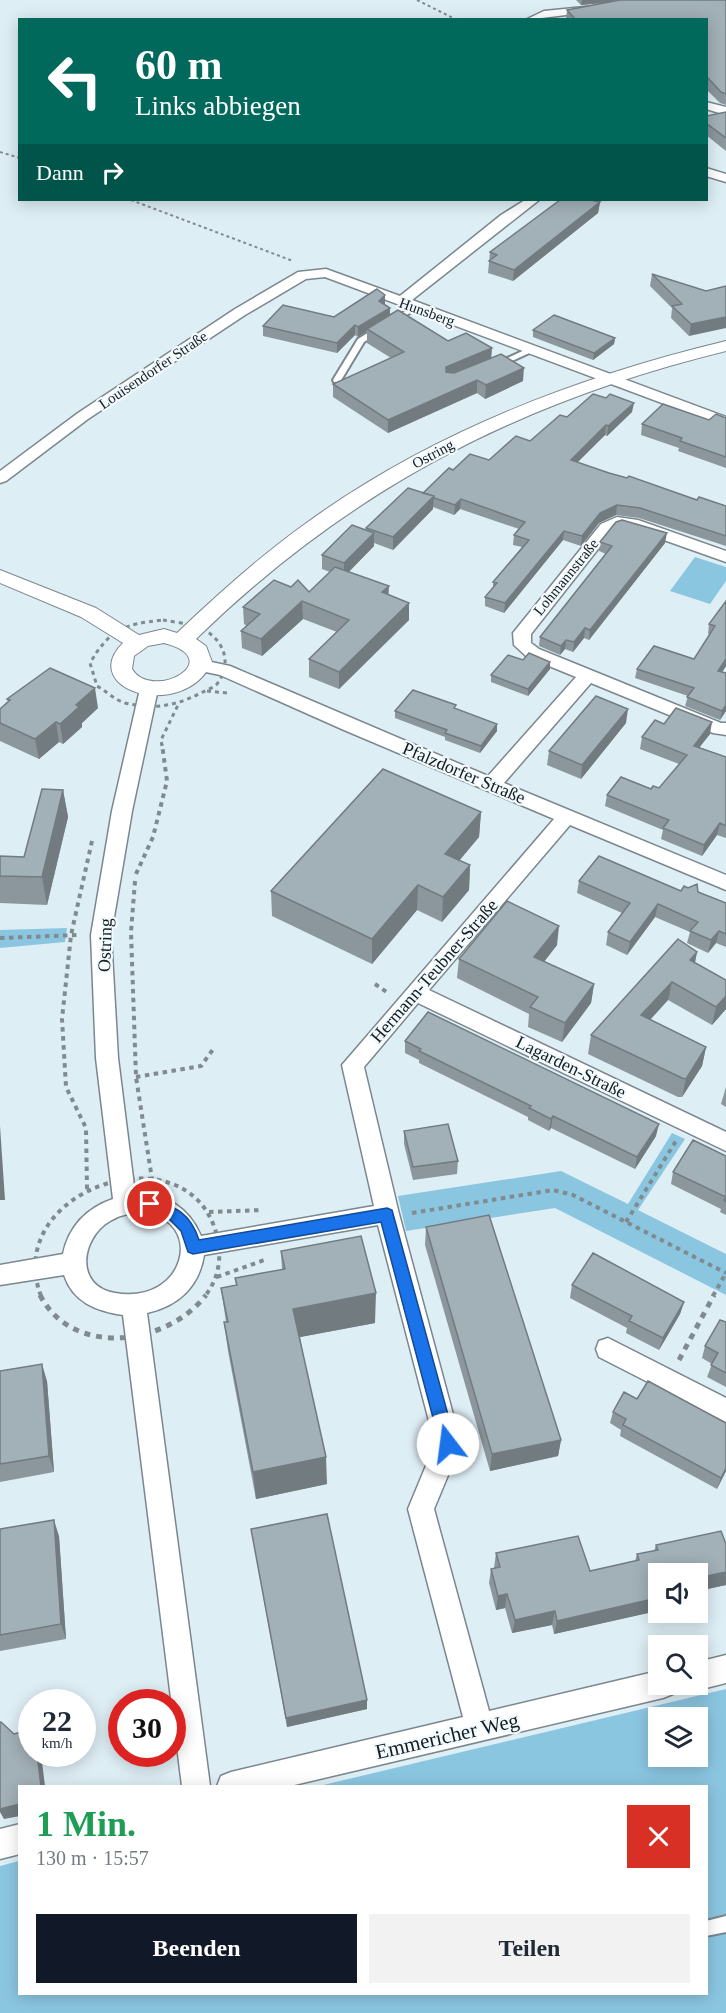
<!DOCTYPE html>
<html lang="de">
<meta charset="utf-8">
<style>
body{margin:0;font-family:"Times New Roman",serif;background:#f2f2f3;color:#1f2937;height:100vh;display:flex;flex-direction:column;font-size:22px;white-space:nowrap}
*{box-sizing:border-box;margin:0}
p{font-size:20px;color:#747a83}
.icon{flex:none;width:33px;height:33px;fill:none;stroke:currentColor;stroke-width:2;stroke-linecap:round;stroke-linejoin:round}
.map{position:relative;flex:1;overflow:hidden}
.side{position:absolute;left:18px;top:1785px;width:690px;height:210px;display:flex;flex-direction:column;background:#fff;border-radius:0px;box-shadow:0 3px 15px #0003}
.side>*{flex:none}
.hud{position:absolute;left:18px;top:18px;width:690px;height:183px;border-radius:0px;box-shadow:0 3px 15px #0003;background:#00695c;color:#fff;overflow:hidden}
.controls{position:absolute;left:648px;top:1563px;display:grid;gap:12px}
.controls a{display:grid;place-items:center;width:60px;height:60px;border-radius:0px;background:#fff;box-shadow:0 3px 15px #0003;font-size:30px}
.speed{position:absolute;left:18px;top:1689px;display:flex;gap:12px;font-size:30px;font-weight:700;text-align:center}
.speed>*{display:grid;place-content:center;width:78px;height:78px;border-radius:50%;background:#fff;box-shadow:0 3px 15px #0003;line-height:1}
.speed small{font-size:15px;font-weight:400}
.speed .limit{border:9px solid #d22;background:#fff;color:#111}
.pin{position:absolute;display:grid;place-items:center;width:51px;height:51px;color:#fff;margin:-26px;border:3px solid #fff;border-radius:50%;box-shadow:0 2px 6px #0007}
.me{position:absolute;width:66px;margin:-33px;rotate:345deg;stroke-linejoin:round;filter:drop-shadow(0 0 4px #0008)}
.turn{display:flex;align-items:center;gap:21px;height:126px;padding:0 18px;font-size:27px}
.turn .icon{width:78px;height:78px;stroke-width:2.5}
.turn b{display:block;font-size:42px;line-height:51px}
.then{display:flex;align-items:center;height:57px;padding:0 18px;background:#0003;gap:12px;font-size:22px}
.round{display:grid;place-items:center;flex:none;width:63px;height:63px;border-radius:0px;background:#f2f2f3}
.headline{display:flex;align-items:center;justify-content:space-between;height:102px;padding:0 18px}
h1{font-size:36px;font-weight:600;line-height:45px;color:#1e9e55}
.action{display:flex;gap:12px;margin-top:auto;padding:12px 18px}
.action a{flex:1;height:69px;border-radius:0px;background:#111827;color:#fff;font-size:24px;font-weight:600;line-height:69px;text-align:center}
.action a+a{background:#f2f2f3;color:#1f2937}
.map>svg:first-child{display:block}
</style>
<div class="map">
<svg width="726" height="2013" viewBox="0 0 726 2013">
<rect width="100%" height="100%" fill="#deeef5"/>
<path fill="#8bc6e1" fill-rule="evenodd" d="M695 557 726 567V581L710 604 670 591Z
M67 928 65 942 0 948V930Z
M672 1133 685 1139 638 1210 726 1254V1295L555 1208 406 1231 398 1196 561 1171 628 1204Z
M726 1689V2013H0V1866L19 1861 20 1994H706V1786H319ZM658 1718H698V1756H658Z"/>
<g fill="none" stroke-linecap="round" stroke-linejoin="round">
<g stroke="#7a878e" stroke-width="4">
<path id="service" d="M416 305 418 306V308L395 322 389 321Z
M374 329 381 331 364 342 340 382H334L333 380 358 339Z
M529 348 536 350 499 367 492 365Z
M726 1916V1932L706 1936V1921Z"/>
</g>
<g stroke="#7a878e" stroke-width="3">
<path id="minor" d="M595 6 599 7V11L525 20 544 11Z
M706 102 726 107V115L706 109Z
M706 168 726 174V182L706 176Z
M525 200H539L412 300 726 417V427L325 277 306 279 245 315 88 419 6 481 0 483V471L78 413 235 309 298 272 326 269 400 296 501 215Z
M617 517 638 520 726 551V562L630 528 620 527 613 530 531 634V643L539 649 721 723H726V735L713 733 591 683 504 783 726 875V890L570 825 429 990 726 1132V1151L418 1003 364 1067 399 1214 461 1444 434 1509 489 1711 658 1671V1684H677L673 1694 663 1698 290 1786H217L221 1776 231 1772 463 1717 408 1509 435 1444 378 1225 204 1255C199 1287 178 1306 147 1313L210 1786H182L123 1315C96 1311 73 1302 64 1275L0 1285V1265L63 1254C69 1226 87 1208 113 1199L96 1058 91 935 112 811 140 689 143 685H155L158 689 132 811 111 935 118 1058 135 1194C166 1193 189 1208 201 1236L374 1206 342 1065 554 819 344 730 220 675 196 670 193 666 196 662 202 660 230 666 488 776 576 677 527 657 514 645 513 633 601 524ZM145 1213C205 1221 186 1305 115 1293 74 1286 81 1238 110 1221 121 1214 132 1213 145 1213Z
M608 1338 726 1398V1422L599 1357 596 1349 599 1341Z
M726 1655V1683L698 1690 688 1686 698 1684V1662Z
M20 1824V1854L0 1859V1829Z"/>
</g>
<g stroke="#7a878e" stroke-width="2">
<path id="tertiary" d="M726 341V351C518 402 350 489 196 639L206 646 212 662C184 723 76 690 123 643L81 617 0 583V570L96 608 139 635 164 629 177 633C218 594 259 557 305 524 430 433 576 377 726 341ZM164 643C229 660 152 702 132 669L134 656 148 646Z"/>
</g>
<path stroke="#808b90" stroke-width="2" stroke-dasharray="3 3" stroke-linecap="butt" d="M417 0 457 20
M0 152 20 158
M131 200 293 261"/>
<path stroke="#808b90" stroke-width="3" stroke-dasharray="4 4" stroke-linecap="butt" d="M163 620C173 622 185 623 195 626 221 634 235 661 217 684 213 688 206 690 201 693 175 706 154 710 125 703 115 700 106 691 97 686L90 663C110 629 124 624 163 620Z
M207 691 227 693
M162 746 161 740 178 705"/>
<path stroke="#808b90" stroke-width="4" stroke-dasharray="4.5 4.5" stroke-linecap="butt" d="M136 874 153 837 167 781 162 744
M135 881 131 932 136 1077 152 1179
M0 938 79 935
M375 984 388 993
M136 1077 201 1066 214 1048
M87 1189 86 1128 66 1087 62 1019 71 935 92 841
M209 1212 262 1210
M412 1213 553 1190 573 1195 726 1273
M626 1222 676 1141
M217 1277 267 1259
M41 1296C0 1189 190 1126 217 1236 222 1258 219 1278 205 1296
M713 1296 726 1273"/>
<path stroke="#808b90" stroke-width="5" stroke-dasharray="6 6" stroke-linecap="butt" d="M40 1295C73 1359 168 1345 206 1295
M679 1360 714 1295"/>
<use href="#service" fill="#fff" fill-rule="evenodd"/>
<use href="#minor" fill="#fff" fill-rule="evenodd"/>
<use href="#tertiary" fill="#fff" fill-rule="evenodd"/>
</g>
<path fill="#8b979d" d="M576 0H726V105L720 103 706 89V20H566L567 10 613 2 581 5Z
M726 112V151L706 135V116Z
M600 202 598 213 513 281 488 273 490 252Z
M652 274 706 291 689 336 671 318 672 308 650 286Z
M385 304 390 315 448 341 491 358 523 381 485 399 477 393 388 433 333 397V384L391 358 367 343V331L358 337 355 335 337 353 263 336V326L334 317Z
M533 330 615 338 614 344 593 360 533 337Z
M632 412 607 436 605 435 577 462 609 473 697 500 726 506V546L639 518 616 515 599 523 581 546 563 540 504 613 485 606V597L493 587V582L522 547 513 545 514 535 519 529 460 509 454 515 433 507V509L393 550 374 543V546L348 572 388 595 409 603V620L339 689 309 677V659L337 632 303 619 262 656 242 648 241 631 247 626 244 624 243 607 291 587 309 592 330 572 322 569V555L366 530V528L423 493 453 470 489 460 530 441 567 417Z
M726 418V468L678 451 679 448 641 435 642 424 709 420Z
M600 542 665 543 589 640 584 638 573 652 565 649 560 655 539 646 540 637 606 554 599 551Z
M726 601V666L722 672 726 673V711L720 720 685 706 688 696 635 678 637 669 694 659 710 634H708L709 624Z
M550 669 528 696 491 682V675Z
M7 699 98 708 82 723V727L63 744 59 742 39 759 0 741V709L8 702Z
M456 709 497 731 480 753 445 740V737L395 718V711Z
M626 723 581 779 547 765 549 751Z
M664 724 710 734 699 747 726 757V838L717 835 702 856 661 839 663 830 605 806 607 795 659 788 679 764 640 749 642 737Z
M63 790 68 817 47 905 0 903V856L24 857Z
M481 812 479 837 459 860 470 865 469 890 442 922 417 910 372 964 272 916 271 891Z
M579 881 698 892 726 903V947L716 943 708 953 687 943 690 932 655 917 627 955 606 945 608 932 622 913 577 893Z
M557 945 544 962 594 984 591 1003 562 1042 528 1027 529 1014 457 978 459 959Z
M697 952 695 963 726 980V1009L712 1025 668 1000 650 1020 706 1047 702 1066 682 1097H678L588 1054 591 1035Z
M405 1041 656 1136 635 1169 551 1128 549 1131 528 1120V1117L419 1063V1060L405 1053Z
M726 1087V1107L721 1104Z
M404 1131 458 1161 457 1174 413 1180 404 1144Z
M726 1156V1215L720 1212 721 1209 671 1184 673 1172Z
M426 1227 561 1440 558 1456 490 1471 425 1245Z
M281 1251 375 1323 300 1337 327 1484 256 1499 228 1351 224 1322H226L221 1288 236 1285 235 1278 282 1270Z
M572 1285 684 1302 680 1314 659 1350 626 1333 627 1328 570 1298Z
M726 1322V1387L707 1377 712 1364 702 1358 705 1346Z
M0 1371 47 1381 54 1472 0 1482Z
M613 1412 726 1471 717 1489 620 1436 621 1430 610 1423Z
M0 1529 59 1536 66 1639 0 1651Z
M251 1529 367 1700V1709L287 1727Z
M726 1544V1585L698 1591V1574H658V1612H664L649 1616 648 1613 554 1634 552 1625 512 1633 505 1608 496 1610 489 1583 491 1569 494 1568 496 1553 590 1571 635 1561 637 1554 654 1551 656 1545Z"/>
<path fill="#717b80" d="M582 0H614V2L581 5Z
M600 202 598 213 513 281 514 270Z
M385 295V304L378 311 379 301Z
M390 308V318L367 329V331L358 337V327Z
M726 317V328L689 336 691 324Z
M355 325V335L337 353V343Z
M615 338 614 344 593 360 594 353Z
M492 348 491 362 445 381 446 367Z
M524 368 523 381 485 399 486 385Z
M477 380V393L388 433V420Z
M634 403 632 412 607 436 608 426Z
M606 425 605 435 570 470 571 460Z
M434 496 433 509 393 550V537Z
M461 499 460 509 454 515 455 505Z
M617 505 616 515 599 523 581 546 582 536 600 513Z
M564 531 563 540 504 613 505 603Z
M374 533V546L344 577V563Z
M667 533 665 543 589 640 590 630Z
M389 586 388 603 382 592Z
M302 601 303 619 262 656 261 639Z
M409 603V620L339 689V672Z
M585 628 584 638 573 652 574 642Z
M566 640 565 649 560 655 561 646Z
M726 659V666L717 680 718 671Z
M550 662V669L528 696V689Z
M95 688 98 708 82 723V727L63 744 60 724 76 705Z
M726 705V711L720 720 722 711Z
M628 709 626 723 581 779 582 765Z
M56 722 59 742 39 759 35 739Z
M712 722 710 734 692 757 694 746Z
M497 724V731L480 753 481 746Z
M63 790 68 817 47 905 42 877Z
M481 812 479 837 444 879 445 854Z
M720 823 717 835 702 856 704 845Z
M470 865 469 890 442 922 443 897Z
M418 885 417 910 372 964V939Z
M658 904 655 917 627 955 630 942Z
M559 926 557 945 532 977 534 957Z
M719 931 716 943 708 953 711 940Z
M697 952 693 971 690 960Z
M672 982 668 1000 637 1034 641 1015Z
M594 984 591 1003 562 1042 565 1023Z
M726 996V1009L712 1025 716 1007Z
M706 1047 702 1066 682 1097 686 1079Z
M553 1116 551 1128 549 1131 551 1119Z
M659 1124 656 1136 635 1169 637 1157Z
M0 1126 5 1200H0Z
M376 1293 375 1323 295 1338 293 1309Z
M684 1302 680 1314 659 1350 663 1338Z
M42 1364 47 1381 54 1472 49 1456Z
M561 1440 558 1456 490 1471 492 1454Z
M326 1457 327 1484 256 1499 253 1472Z
M726 1468V1471L717 1489 721 1478Z
M54 1520 59 1536 66 1639 61 1624Z
M726 1572V1585L698 1591V1578Z
M507 1594 505 1608 496 1610 498 1596Z
M653 1599 648 1613 554 1634 557 1621Z
M658 1601V1612H664L649 1616 654 1602Z
M555 1611 552 1625 512 1633 515 1620Z
M367 1700V1709L287 1727 286 1718Z
M37 1754H41L45 1786H41Z
M20 1804V1816L4 1819 0 1812V1809Z"/>
<path fill="#a2b0b7" stroke="#717b80" stroke-width="1.5" d="M620 0H726V94L721 92 708 78H706V20H576L567 10Z
M726 112V138L706 123V116Z
M560 200H591L600 202 514 270 489 261 497 255 490 252Z
M652 274 706 291 726 286V317L691 324 672 306 682 304Z
M377 289 385 295 379 301 390 308 358 327 355 325 337 343 263 326 283 305 334 317Z
M398 310 448 341 466 333 492 348 446 367V372L454 373 501 354 524 368 486 385 477 380 388 420 333 384 404 352 367 329Z
M554 315 615 338 594 353 533 330Z
M593 394 606 398 610 394 634 403 608 426 606 425 571 460 609 473 627 478 629 476 697 500 699 497 726 506V536L640 508 617 505 600 513 582 536 564 531 505 603 485 597 497 583 493 582 529 540 514 535 525 522 461 499 455 505 434 498V496L423 493 449 468 453 470 470 454 489 460 516 436 530 441 560 415 567 417Z
M663 404 709 420 716 414 726 418V457L680 441 682 438 642 424Z
M408 488 434 496 393 537 366 528Z
M622 520 667 533 590 630 585 628 574 642 566 640 561 646 540 637 612 546 600 542 616 522Z
M352 525 374 533 344 563 322 555Z
M335 567 389 586 382 592 409 603 339 672 309 659 349 620 302 601 261 639 241 631 260 614 243 607 274 580 291 587 298 580 309 592Z
M726 601V659L718 671 726 673V705L722 711 687 697 694 688 637 669 654 646 694 659 715 626 709 624Z
M529 653 550 662 528 689 491 675 508 655 523 660Z
M50 668 95 688 76 705 79 707 60 724 56 722 35 739 0 723V709L10 700 7 699Z
M413 690 456 705 454 708 497 724 481 746 445 733 447 730 395 711Z
M596 696 628 709 582 765 549 751Z
M676 708 712 722 694 746 726 757V826L720 823 704 845 663 828 669 820 607 795 621 777 651 789 653 786 659 788 687 755 642 737 655 720 664 724Z
M383 769 481 812 445 854 470 865 443 897 418 885 372 939 271 891Z
M42 789 63 790 42 877 0 876V856L24 857Z
M599 856 681 891 684 886 688 888 697 884 698 892 726 903V934L719 931 711 940 690 931 698 922 658 904 630 942 608 932 630 903 579 881Z
M507 901 559 926 534 957 594 984 565 1023 530 1007 538 997 459 959Z
M678 939 697 952 690 960 726 980V996L716 1007 672 982 641 1015 706 1047 686 1079 682 1078 591 1035Z
M428 1012 659 1124 637 1157 553 1116 551 1119 529 1108 531 1106 419 1051 421 1049 405 1041Z
M448 1124 458 1161 413 1167 404 1131Z
M693 1140 726 1156V1202L724 1200 726 1197 673 1172Z
M489 1215 561 1440 492 1454 426 1227Z
M361 1236 376 1293 293 1309 326 1457 253 1472 224 1322H228L221 1288 237 1285 235 1278 285 1269 281 1251Z
M593 1253 684 1302 663 1338 629 1321 632 1316 572 1285Z
M720 1320 726 1322V1373L711 1365 718 1353 705 1346Z
M42 1364 49 1456 0 1464V1371Z
M648 1381 726 1423V1468L721 1478 623 1425 626 1419 613 1412 624 1392 637 1399Z
M327 1514 367 1700 286 1718 251 1529Z
M54 1520 61 1624 0 1635V1529Z
M721 1531 726 1544V1572L698 1578V1574H658V1601L654 1602 653 1599 557 1621 555 1611 515 1620 507 1594 498 1596 491 1569 500 1567 496 1553 578 1536 590 1571 639 1560 637 1554 658 1550 656 1545Z
M0 1722H1L14 1734 32 1729V1754H37L41 1786H20V1804L0 1809Z"/>
<path fill="#1a73e8" stroke="#114b97" stroke-width="1.5" d="M150 1198C175 1207 190 1212 199 1240L387 1208 392 1210 456 1444 454 1450 448 1452 442 1450 440 1444 381 1222 193 1254 188 1252 181 1231 167 1217 145 1208 142 1204 145 1200Z"/>
<g text-anchor="middle" dominant-baseline="central" stroke-width="4.5" stroke-linejoin="round" paint-order="stroke">
<g font-size="15" fill="#171c1f" stroke="#f1fafe">
<text transform="translate(427 312) rotate(20)">Hunsberg</text>
<text transform="translate(153 370) rotate(-34)">Louisendorfer Straße</text>
<text transform="translate(433 454) rotate(-28)">Ostring</text>
<text transform="translate(566 577) rotate(-51)">Lohmannstraße</text>
</g>
<g font-size="18" fill="#171c1f" stroke="#f1fafe">
<text transform="translate(464 773) rotate(23)">Pfalzdorfer Straße</text>
<text transform="translate(105 945) rotate(-88)">Ostring</text>
<text transform="translate(434 971) rotate(-49)">Hermann-Teubner-Straße</text>
<text transform="translate(571 1067) rotate(26)">Lagarden-Straße</text>
</g>
<g font-size="21" fill="#171c1f" stroke="#f1fafe">
<text transform="translate(447 1736) rotate(-13)">Emmericher Weg</text>
</g>
</g>
</svg>
<div class="controls">
<a><svg class="icon" aria-label="sound" viewBox="0 0 24 24"><path d="M4 9h4l5-4v14l-5-4H4zM17 9q2 3 0 6"/></svg></a>
<a><svg class="icon" aria-label="search" viewBox="0 0 24 24"><circle cx="10" cy="10" r="6"/><path d="M15 15l6 6"/></svg></a>
<a><svg class="icon" aria-label="layers" viewBox="0 0 24 24"><path d="M12 4l9 5-9 5-9-5zM3 14l9 5 9-5"/></svg></a>
</div>
<div class="speed"><div>22<small>km/h</small></div><div class="limit">30</div></div>
<div class="pin" style="left:150px;top:1204px;background:#d93025"><svg class="icon" aria-label="arrive" viewBox="0 0 24 24"><path d="M6 21V4h12l-3 4 3 4H6"/></svg></div>
<svg class="me" style="left:448px;top:1444px" viewBox="-20 -20 40 40"><circle r="19" fill="#fff"/><path d="M0-13L10 11 0 6-10 11z" fill="#1a73e8"/></svg>
<div class="hud">
<div class="turn"><svg class="icon" aria-label="left" viewBox="0 0 24 24"><path d="M17 20v-9H6M10 6l-5 5 5 5"/></svg><div><b>60 m</b>Links abbiegen</div></div>
<div class="then">Dann<svg class="icon" aria-label="right" viewBox="0 0 24 24"><path d="M7 20v-9h11M14 6l5 5-5 5"/></svg></div>
</div>
<section class="side">
<div class="headline"><div><h1>1 Min.</h1><p>130 m · 15:57</p></div><a class="round" style="background:#d93025;color:#fff"><svg class="icon" aria-label="close" viewBox="0 0 24 24"><path d="M6 6l12 12M18 6L6 18"/></svg></a></div>
<div class="action"><a>Beenden</a><a>Teilen</a></div>
</section>
</div>
